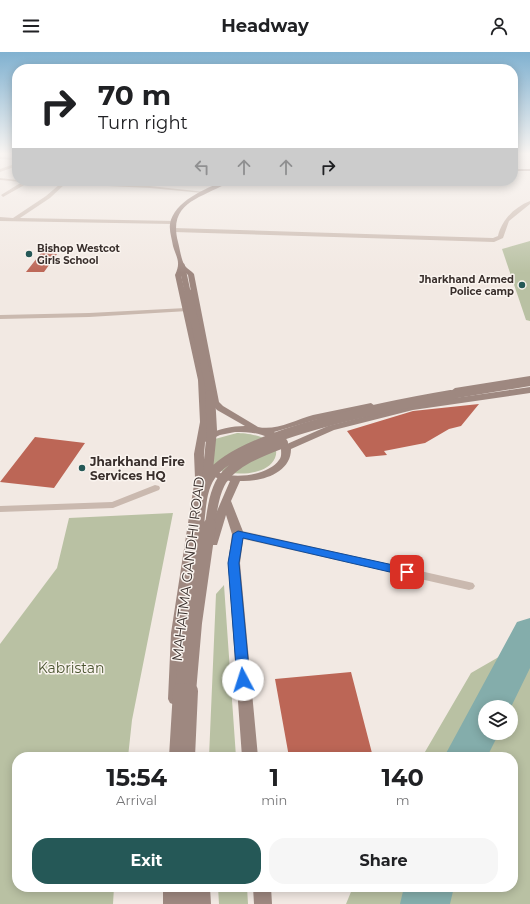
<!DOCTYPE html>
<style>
body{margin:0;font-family:Montserrat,sans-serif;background:#f6f6f6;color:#202124;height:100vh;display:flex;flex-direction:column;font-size:15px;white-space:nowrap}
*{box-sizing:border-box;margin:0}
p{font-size:13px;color:#757577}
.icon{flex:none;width:22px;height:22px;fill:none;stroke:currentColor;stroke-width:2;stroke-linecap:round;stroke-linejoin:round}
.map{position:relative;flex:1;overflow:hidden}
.sheet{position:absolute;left:12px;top:700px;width:506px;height:140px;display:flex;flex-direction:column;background:#fff;border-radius:16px;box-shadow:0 2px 10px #0003}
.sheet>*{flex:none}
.banner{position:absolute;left:12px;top:12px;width:506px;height:122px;border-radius:16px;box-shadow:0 2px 10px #0003;background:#fff;color:#202124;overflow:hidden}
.tools{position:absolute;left:478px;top:648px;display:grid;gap:8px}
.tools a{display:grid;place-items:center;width:40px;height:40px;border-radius:50%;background:#fff;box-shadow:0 2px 10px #0003;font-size:20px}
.pin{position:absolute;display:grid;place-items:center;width:34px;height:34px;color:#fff;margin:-17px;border-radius:8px;box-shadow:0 2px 6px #0006}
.me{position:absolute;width:44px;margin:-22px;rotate:355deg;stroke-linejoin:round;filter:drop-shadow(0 0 3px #0008)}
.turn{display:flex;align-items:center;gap:14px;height:84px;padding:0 20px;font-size:18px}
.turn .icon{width:52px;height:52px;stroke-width:2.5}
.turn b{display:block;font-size:28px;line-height:34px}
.lanes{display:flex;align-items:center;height:38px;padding:0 20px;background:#0003;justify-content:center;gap:20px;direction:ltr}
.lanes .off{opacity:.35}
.eta{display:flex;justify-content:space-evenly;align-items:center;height:68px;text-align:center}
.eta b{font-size:24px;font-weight:700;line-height:28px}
.cta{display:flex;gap:8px;margin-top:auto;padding:8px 20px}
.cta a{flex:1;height:46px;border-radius:16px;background:#255857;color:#fff;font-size:16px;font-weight:700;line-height:46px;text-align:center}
.cta a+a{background:#f6f6f6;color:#202124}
header{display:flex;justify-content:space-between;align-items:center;height:52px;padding:0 20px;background:#fff;font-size:18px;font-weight:700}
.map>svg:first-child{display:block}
</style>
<header><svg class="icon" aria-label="menu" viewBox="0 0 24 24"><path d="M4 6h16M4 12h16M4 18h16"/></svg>Headway<svg class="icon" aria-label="person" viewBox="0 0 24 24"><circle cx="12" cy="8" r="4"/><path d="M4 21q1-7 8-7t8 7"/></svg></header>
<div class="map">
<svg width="530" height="852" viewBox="0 0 530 852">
<rect width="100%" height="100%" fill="#f2e9e3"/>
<path fill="#b9c1a3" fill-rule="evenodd" d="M530 189V269L526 268 502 197Z
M237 381C249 381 283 386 275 406 267 424 234 424 218 418 212 415 209 410 205 405L206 395 215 387Z
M173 461 132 668 128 705H17V835H114L113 852H0V592L57 516 69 466Z
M224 533 236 705H209L216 542Z
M530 587V852H346L353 835H513V705H422L471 621ZM485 655H511V681H485Z
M218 835H247L248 852H219Z"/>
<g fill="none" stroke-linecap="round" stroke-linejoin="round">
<path fill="#84adab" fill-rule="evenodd" d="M530 566V616L511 655H485V681H499L487 705H444L517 570Z
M404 835H454L450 852H400Z"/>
</g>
<path fill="#bc6656" d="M41 201 57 202 44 220H26Z
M479 352 461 374 449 377 425 391 384 399 387 403 366 405 347 379 413 359Z
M35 385 85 391 54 436 0 430Z
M351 620 373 705H289L275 627Z"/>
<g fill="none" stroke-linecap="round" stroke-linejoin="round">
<path fill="#cab9af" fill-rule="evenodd" d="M0 105 17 106V108L0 107Z
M17 111V114L0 120V117Z
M0 126 17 128V129L150 134 205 140 203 141 150 136 65 132 50 146 20 166 175 169V171L173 172 0 169V165L13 166 46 144 60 132 28 131 3 145 1 143 22 130 0 128Z
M530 149V152L509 169 503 186 494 190 174 180 171 178 174 176 493 186 498 184C502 167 515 155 530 149Z
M186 256 189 258 188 259 89 265 0 267V263L89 261Z
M155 433 159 434 160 436 159 438 113 456 0 460V454L112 450Z
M238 478 469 530 473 531 475 534 473 537 469 538 234 485 232 482 234 479Z"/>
<path fill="#9e8880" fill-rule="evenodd" d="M513 117H530V119H513Z
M224 129H230C205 146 167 148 178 190 180 197 181 208 185 214 187 217 192 219 194 222L219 350 223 354 258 375C276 379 295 368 313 363 332 359 352 355 371 351L375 354 371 357 315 368 274 380 287 392 328 374 413 352 530 335V341L413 358 334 378 291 397C291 422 260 430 240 429L231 449 244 482 240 511 258 705H242L228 511 232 482 226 463 217 493H209L207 490 214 466 230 429 217 426 205 420 183 581 182 647 180 651 175 653 170 651 168 647 171 581 195 426 194 402 200 370 198 328 175 223C181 210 177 207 173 194 172 187 169 179 170 172 174 149 205 137 224 129ZM183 218 188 223 211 351 217 358 245 374C232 374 218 377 207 383 215 329 193 275 181 223ZM235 380C254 380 268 381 281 396 281 400 282 405 279 408 267 426 219 430 206 412 202 406 205 397 205 390L220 383Z
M530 324V328L455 342 451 339 455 336Z
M163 835H210L211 852H163Z
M253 835H271L272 852H254Z"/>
<path stroke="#9e8880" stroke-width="6" d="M182 214 188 242"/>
<path stroke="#9e8880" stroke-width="8" d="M188 241 209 333 210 344
M445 344 530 330"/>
<path stroke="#9e8880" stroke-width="10" d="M207 428 212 378 210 343
M199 473C201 457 201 437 211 423 242 381 398 352 451 343
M210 473C212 459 214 441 222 428 235 409 262 399 283 391"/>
<path stroke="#9e8880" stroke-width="12" d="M181 640 189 546 199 472
M190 640 196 571 210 472"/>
<path stroke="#9e8880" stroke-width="16" d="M177 705 181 639
M187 705 190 639"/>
</g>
<linearGradient id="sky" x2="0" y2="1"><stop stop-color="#80b1d0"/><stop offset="0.46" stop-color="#f9f5f2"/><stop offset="1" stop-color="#f9f5f2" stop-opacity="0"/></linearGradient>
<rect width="530" height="221" fill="url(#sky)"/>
<path fill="#1a73e8" stroke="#114b97" d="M238 479 407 516 411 517 413 520 411 522 407 524 243 486 239 511 250 628 248 631 243 633 239 631 237 628 228 511 233 482Z"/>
<g fill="#255857" stroke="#faf4ef" stroke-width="1.5">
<circle cx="29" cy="202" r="4"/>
<circle cx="522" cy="233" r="4"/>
<circle cx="82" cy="416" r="4"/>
</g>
<g text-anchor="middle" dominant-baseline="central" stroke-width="3" stroke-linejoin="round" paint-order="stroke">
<g font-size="10" font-weight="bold" fill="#392f2c" stroke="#faf4ef" text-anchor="start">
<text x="37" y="196">Bishop Westcot<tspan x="37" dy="12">Girls School</tspan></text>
<text x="514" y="227" text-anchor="end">Jharkhand Armed<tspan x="514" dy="12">Police camp</tspan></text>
</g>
<g font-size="12" font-weight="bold" fill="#392f2c" stroke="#faf4ef" text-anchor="start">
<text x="90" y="409">Jharkhand Fire<tspan x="90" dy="14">Services HQ</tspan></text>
</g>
<g font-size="14" fill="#392f2c" stroke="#faf4ef">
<text transform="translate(188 517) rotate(-83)">MAHATMA GANDHI ROAD</text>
</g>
<g font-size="14" fill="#4c5632" stroke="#faf4ef">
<text x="71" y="616">Kabristan</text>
</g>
</g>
</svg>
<div class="tools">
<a><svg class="icon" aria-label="layers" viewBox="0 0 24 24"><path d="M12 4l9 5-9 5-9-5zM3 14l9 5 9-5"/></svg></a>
</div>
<div class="pin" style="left:407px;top:520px;background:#d93025"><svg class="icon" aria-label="arrive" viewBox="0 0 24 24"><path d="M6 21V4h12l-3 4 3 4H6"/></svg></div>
<svg class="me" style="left:243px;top:628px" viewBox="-20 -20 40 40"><circle r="19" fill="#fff"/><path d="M0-13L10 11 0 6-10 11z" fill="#1a73e8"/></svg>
<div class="banner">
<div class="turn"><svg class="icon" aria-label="right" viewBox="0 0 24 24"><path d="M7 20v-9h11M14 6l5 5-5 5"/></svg><div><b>70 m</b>Turn right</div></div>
<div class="lanes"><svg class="icon off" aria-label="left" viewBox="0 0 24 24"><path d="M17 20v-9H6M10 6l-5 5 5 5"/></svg><svg class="icon off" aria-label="ahead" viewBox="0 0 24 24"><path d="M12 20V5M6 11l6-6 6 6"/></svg><svg class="icon off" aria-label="ahead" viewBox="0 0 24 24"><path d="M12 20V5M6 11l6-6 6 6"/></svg><svg class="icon" aria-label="right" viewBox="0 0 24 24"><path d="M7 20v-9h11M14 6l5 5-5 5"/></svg></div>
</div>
<section class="sheet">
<div class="eta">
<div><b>15:54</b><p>Arrival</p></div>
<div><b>1</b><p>min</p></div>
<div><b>140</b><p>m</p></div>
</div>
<div class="cta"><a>Exit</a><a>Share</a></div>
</section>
</div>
